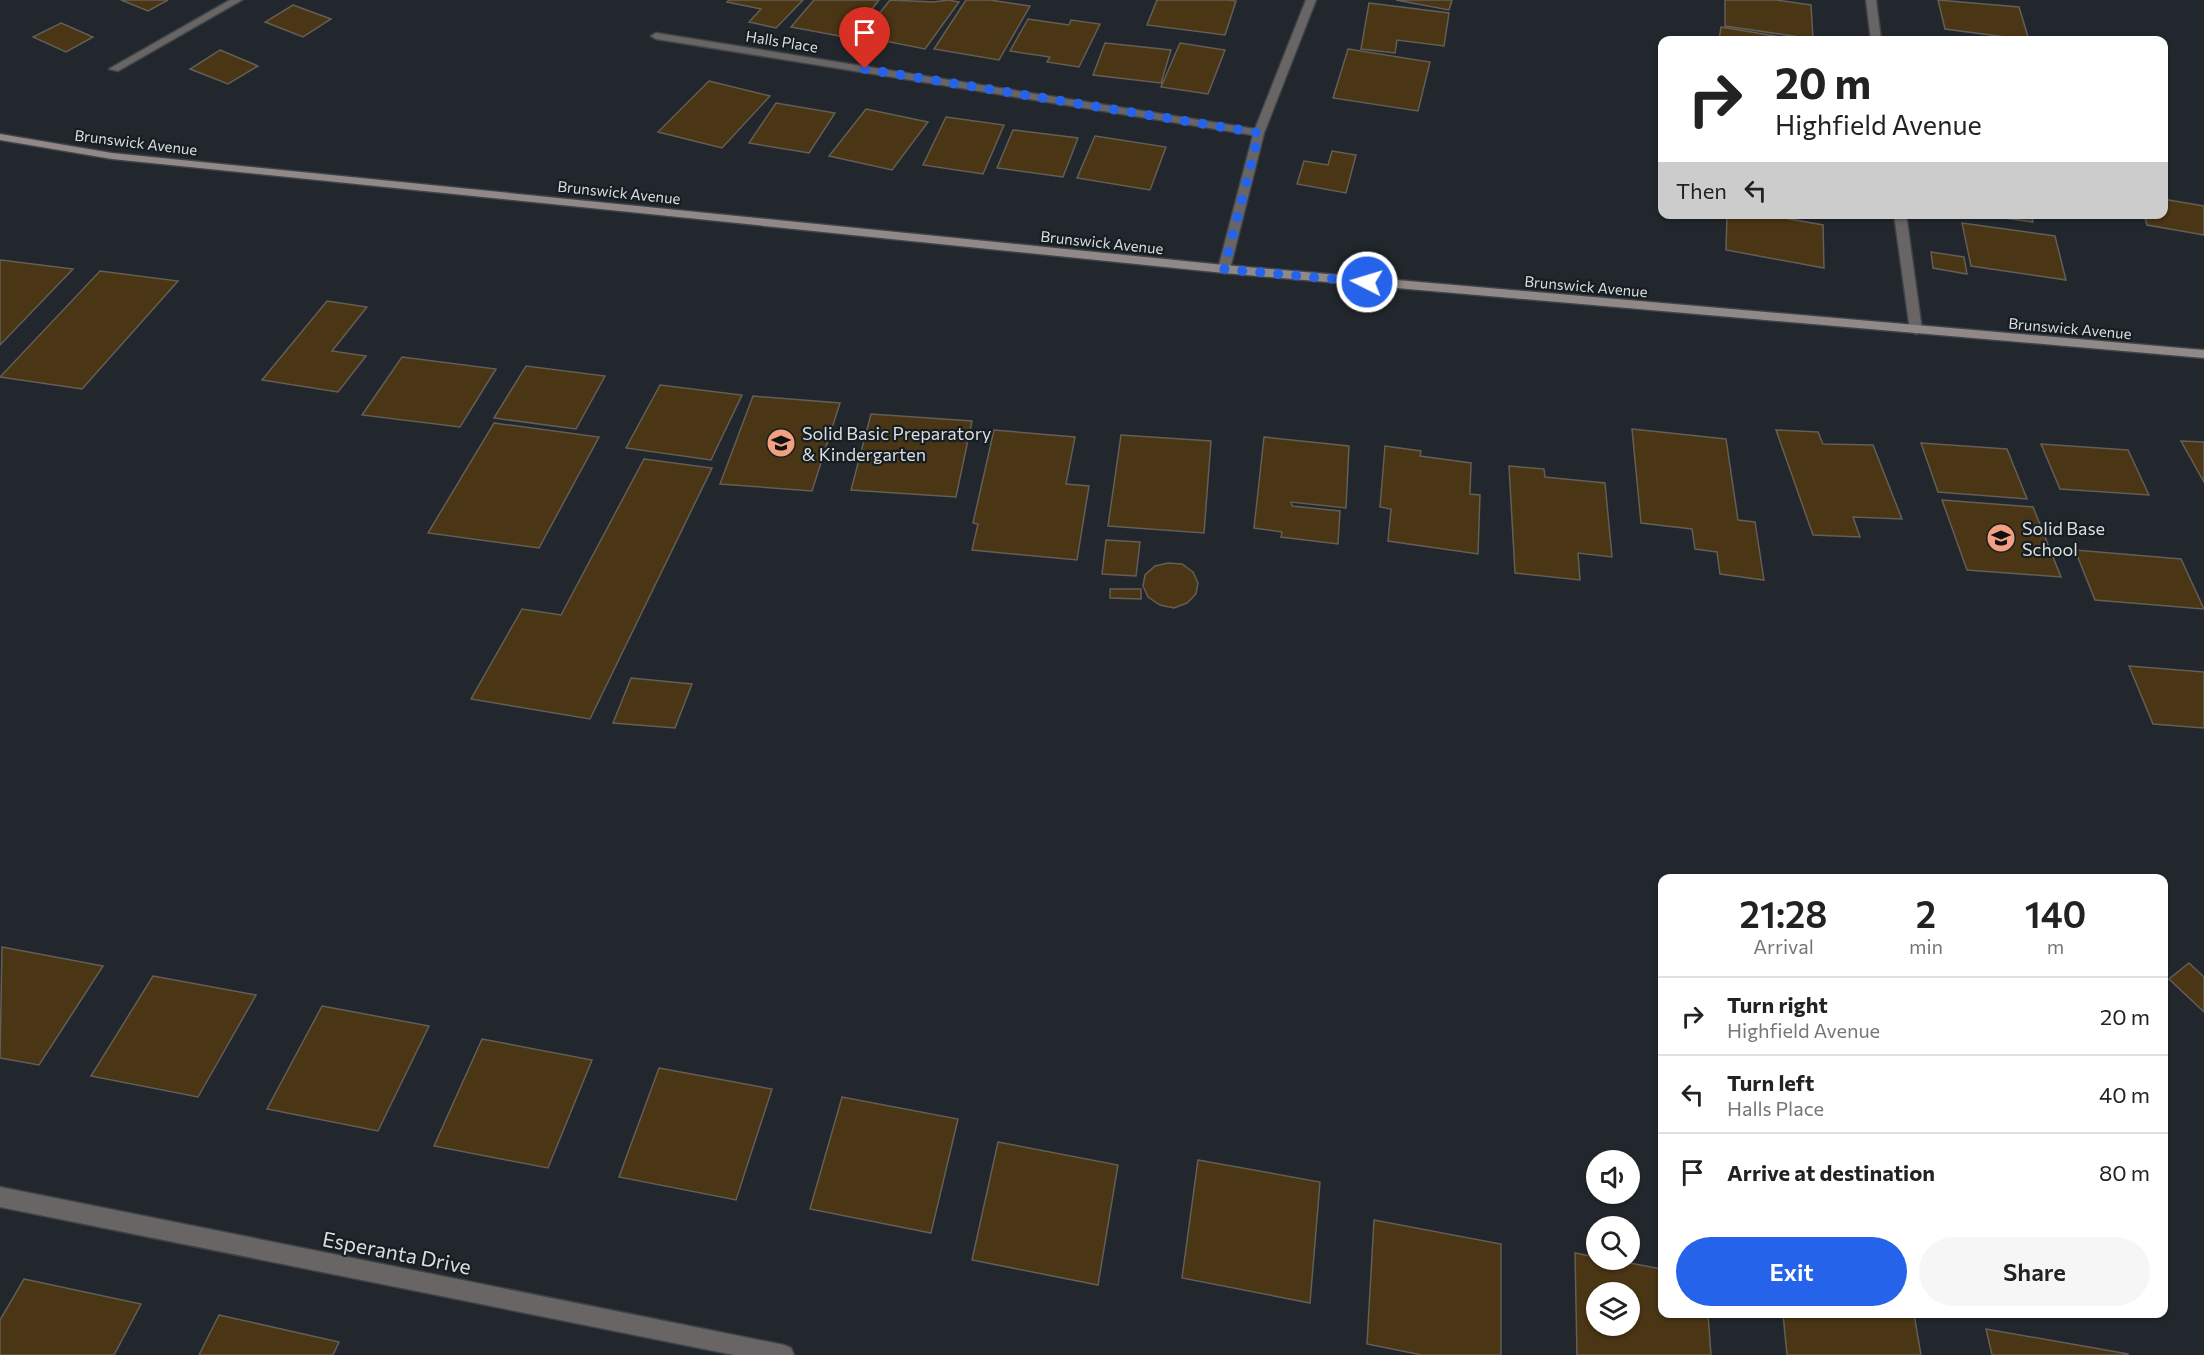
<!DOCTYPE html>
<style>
body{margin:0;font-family:Commissioner,sans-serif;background:#f6f6f6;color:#222;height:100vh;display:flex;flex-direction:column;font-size:22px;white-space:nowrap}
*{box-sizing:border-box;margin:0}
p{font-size:20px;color:#767676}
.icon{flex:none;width:33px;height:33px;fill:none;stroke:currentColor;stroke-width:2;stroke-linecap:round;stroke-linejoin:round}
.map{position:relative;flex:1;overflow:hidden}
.details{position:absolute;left:1658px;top:874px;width:510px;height:444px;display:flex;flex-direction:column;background:#fff;border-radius:12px;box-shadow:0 2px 4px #0004}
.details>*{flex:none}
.banner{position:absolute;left:1658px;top:36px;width:510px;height:183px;border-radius:12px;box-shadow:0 2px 4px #0004;background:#fff;color:#222;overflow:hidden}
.controls{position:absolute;left:1586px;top:1150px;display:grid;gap:12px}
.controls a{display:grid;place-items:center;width:54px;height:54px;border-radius:50%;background:#fff;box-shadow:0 2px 4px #0004;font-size:30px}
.pin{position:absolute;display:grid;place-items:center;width:51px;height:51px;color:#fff;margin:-62px -26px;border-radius:50% 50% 50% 0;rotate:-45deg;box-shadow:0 0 6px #0007}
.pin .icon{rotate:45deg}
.me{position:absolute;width:66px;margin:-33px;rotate:275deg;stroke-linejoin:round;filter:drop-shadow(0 0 4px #0008)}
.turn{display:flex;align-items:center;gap:21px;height:126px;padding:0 18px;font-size:27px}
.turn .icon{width:78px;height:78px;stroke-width:2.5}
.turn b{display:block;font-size:42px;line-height:51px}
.then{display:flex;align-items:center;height:57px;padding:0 18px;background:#0003;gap:12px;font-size:22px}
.eta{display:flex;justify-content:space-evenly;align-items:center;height:102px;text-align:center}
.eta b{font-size:36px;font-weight:600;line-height:42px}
.action{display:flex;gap:12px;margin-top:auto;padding:12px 18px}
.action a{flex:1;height:69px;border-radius:36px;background:#2563eb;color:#fff;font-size:24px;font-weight:600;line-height:69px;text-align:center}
.action a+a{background:#f6f6f6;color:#222}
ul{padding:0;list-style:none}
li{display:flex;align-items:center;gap:18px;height:78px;padding:0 18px;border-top:2px solid #e0e0e0}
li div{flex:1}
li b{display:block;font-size:22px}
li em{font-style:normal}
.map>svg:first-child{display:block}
</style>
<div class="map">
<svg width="2204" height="1355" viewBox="0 0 2204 1355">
<rect width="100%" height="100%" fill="#21272c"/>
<path fill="#4a3514" stroke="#635e56" stroke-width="1.5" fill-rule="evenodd" d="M121 0H168L148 11Z
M729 0H803L776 28 749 22 761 9 727 2Z
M814 0H879L850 38 791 27Z
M890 0 934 2 948 0 959 2 925 49 875 39 880 33 866 30Z
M966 0H990L1030 6 999 60 934 49Z
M1157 0H1229L1236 1 1225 35 1147 25Z
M1396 0H1452L1449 10Z
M1725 0H1776L1811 5 1813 39 1725 26Z
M1938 0 2019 7 2029 40 1945 29Z
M1369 3 1449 13 1444 46 1397 40 1395 53 1361 49Z
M293 5 331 19 303 37 265 22Z
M1028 19 1069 25 1071 20 1100 24 1079 67 1047 62 1050 57 1010 51Z
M61 23 93 37 66 52 33 37Z
M1721 27 1799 40H1719Z
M1105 43 1171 50 1161 83 1093 75Z
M1180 43 1225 50 1208 94 1161 87Z
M1348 49 1430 62 1418 111 1333 98Z
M220 50 258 66 228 84 190 69Z
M709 81 770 96 722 148 658 132Z
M776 103 835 113 809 153 749 143Z
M866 109 928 122 892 170 829 156Z
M946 117 1004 125 983 174 923 165Z
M1013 130 1078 138 1063 177 997 168Z
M1095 136 1166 147 1150 190 1077 178Z
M1332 151 1356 155 1346 193 1297 184 1304 161 1328 165Z
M2163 199 2204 206V235L2147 225 2144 214H2163Z
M1727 214H1762L1823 225 1824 268 1726 250Z
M1976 214H2031L2033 222Z
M1962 223 2055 236 2066 280 1971 266Z
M1931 252 1964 257 1967 274 1933 268Z
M1 260 73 269 0 345V261Z
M100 271 178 281 82 389 0 377Z
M327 301 367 307 332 351 366 356 338 392 262 380Z
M402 357 496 369 460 427 362 415Z
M526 366 605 376 576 429 494 418Z
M660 385 742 395 711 460 626 448Z
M753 396 840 403 812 491 720 484Z
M871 414 972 421 956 497 851 490Z
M494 423 599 437 539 548 428 533Z
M1632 429 1726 439 1738 520 1755 522 1764 580 1720 574 1717 552 1695 549 1692 529 1641 523Z
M994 430 1075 437 1066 484 1089 486 1077 560 972 550 978 524 973 523Z
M1776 430 1818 432 1823 444 1873 445 1902 519 1853 517 1860 537 1813 535Z
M1121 435 1211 441 1204 533 1108 526Z
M1264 437 1349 446 1346 508 1291 502 1292 506 1340 511 1338 544 1281 537 1282 532 1254 528Z
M2181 441 2204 442V482Z
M1921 443 2007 449 2027 499 1938 492Z
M2041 444 2128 450 2149 495 2060 489Z
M1385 446 1421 451 1420 456 1471 463 1470 494 1480 495 1478 554 1388 541 1391 509 1380 507Z
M644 459 712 468 590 719 471 699 522 609 561 615Z
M1509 466 1544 469 1545 477 1605 483 1612 557 1578 553 1580 580 1515 573Z
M1942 500 2033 507 2061 577 1967 570Z
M1106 540 1140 542 1136 576 1102 574Z
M2075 550 2181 559 2204 609 2095 600Z
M1168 563 1182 564 1193 572 1198 583 1196 594 1187 603 1174 608 1160 605 1148 597 1143 586 1145 575 1155 566Z
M1110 589H1141V599L1110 598Z
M2129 666 2204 672V728L2153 724Z
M631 678 692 684 675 728 613 723Z
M2 947 103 966 39 1065 0 1058Z
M2189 963 2204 977V1012L2169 979Z
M153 976 256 995 198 1097 91 1076Z
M322 1006 429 1026 378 1131 267 1109Z
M482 1039 592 1060 548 1168 434 1146Z
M659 1068 772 1089 736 1200 619 1177Z
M842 1097 958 1119 931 1233 810 1209Z
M998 1142 1118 1165 1098 1285 972 1260Z
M1198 1160 1320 1182 1310 1303 1182 1278Z
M1374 1220 1501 1244V1355H1422L1367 1344Z
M1575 1253 1596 1257V1260H1614L1662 1269V1314H1708L1711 1355H1577ZM1596 1293H1629V1326H1596Z
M24 1279 141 1304 114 1355H0V1320Z
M1783 1314H1914L1921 1355H1787Z
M219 1315 339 1342 333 1355H199Z
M1986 1329 2128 1354V1355H1992Z"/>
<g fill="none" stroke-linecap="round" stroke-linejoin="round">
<g stroke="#3f4449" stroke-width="3">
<path id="street" d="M230 0H242L118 71 109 69Z
M1306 0H1316L1264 133 1230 269 1224 273 1218 269 1253 135 656 39 651 36 656 33 1255 129Z
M1866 0H1876L1881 40H1871Z
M1894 214H1906L1922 330 1916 334 1910 330Z
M0 1187 784 1345 791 1348 794 1355H734L0 1207Z"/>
</g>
<g stroke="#3f4449" stroke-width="3">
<path id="secondary" d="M0 134 112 153 1224 265 2204 350V358L1224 273 112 159 0 140Z"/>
</g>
<use href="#street" fill="#6a6565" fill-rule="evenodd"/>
<use href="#secondary" fill="#908988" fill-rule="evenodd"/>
</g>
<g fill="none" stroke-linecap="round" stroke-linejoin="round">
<path stroke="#2563eb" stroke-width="10" stroke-dasharray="0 18" d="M865 69 1259 133 1224 269 1367 282"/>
</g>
<defs>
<g id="school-disc" transform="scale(1.5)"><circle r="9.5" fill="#f2a07f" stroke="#171e22"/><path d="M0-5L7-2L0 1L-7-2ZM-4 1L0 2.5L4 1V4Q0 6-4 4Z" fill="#111"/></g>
</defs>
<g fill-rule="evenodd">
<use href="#school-disc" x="781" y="443"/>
<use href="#school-disc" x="2001" y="538"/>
</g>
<g text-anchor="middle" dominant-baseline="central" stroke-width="4.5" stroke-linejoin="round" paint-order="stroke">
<g font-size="15" fill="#dadee1" stroke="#171e22">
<text transform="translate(782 41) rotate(9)">Halls Place</text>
<text transform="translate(136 142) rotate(7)">Brunswick Avenue</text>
<text transform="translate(619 192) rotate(6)">Brunswick Avenue</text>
<text transform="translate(1102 242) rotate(6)">Brunswick Avenue</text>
<text transform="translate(1586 286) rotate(5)">Brunswick Avenue</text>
<text transform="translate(2070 328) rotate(5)">Brunswick Avenue</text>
</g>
<g font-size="18" fill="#dadee1" stroke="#171e22" text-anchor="start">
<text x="802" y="433">Solid Basic Preparatory<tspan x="802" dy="21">&amp; Kindergarten</tspan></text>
<text x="2022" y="528">Solid Base<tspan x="2022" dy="21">School</tspan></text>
</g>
<g font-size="21" fill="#dadee1" stroke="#171e22">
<text transform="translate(397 1252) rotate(11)">Esperanta Drive</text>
</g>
</g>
</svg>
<div class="controls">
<a><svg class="icon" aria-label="sound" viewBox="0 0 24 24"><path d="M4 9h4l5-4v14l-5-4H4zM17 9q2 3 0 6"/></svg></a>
<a><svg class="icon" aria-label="search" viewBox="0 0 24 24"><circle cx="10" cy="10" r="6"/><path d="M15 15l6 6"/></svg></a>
<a><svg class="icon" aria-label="layers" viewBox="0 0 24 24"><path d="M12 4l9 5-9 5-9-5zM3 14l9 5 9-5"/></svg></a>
</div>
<div class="pin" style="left:865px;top:69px;background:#d93025"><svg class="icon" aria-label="arrive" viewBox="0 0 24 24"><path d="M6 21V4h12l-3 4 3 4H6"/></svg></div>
<svg class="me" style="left:1367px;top:282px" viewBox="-20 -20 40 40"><circle r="17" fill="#2563eb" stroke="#fff" stroke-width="3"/><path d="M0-11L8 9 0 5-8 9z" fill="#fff"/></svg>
<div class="banner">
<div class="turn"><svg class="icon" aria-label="right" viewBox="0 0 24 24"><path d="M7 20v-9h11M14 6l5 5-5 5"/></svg><div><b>20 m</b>Highfield Avenue</div></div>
<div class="then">Then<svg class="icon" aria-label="left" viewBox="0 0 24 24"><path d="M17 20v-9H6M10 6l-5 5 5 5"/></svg></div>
</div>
<section class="details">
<div class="eta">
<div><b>21:28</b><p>Arrival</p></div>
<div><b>2</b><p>min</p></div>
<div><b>140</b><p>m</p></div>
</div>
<ul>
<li><svg class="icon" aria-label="right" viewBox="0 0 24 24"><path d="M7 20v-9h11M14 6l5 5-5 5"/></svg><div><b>Turn right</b><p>Highfield Avenue</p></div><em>20 m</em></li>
<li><svg class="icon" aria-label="left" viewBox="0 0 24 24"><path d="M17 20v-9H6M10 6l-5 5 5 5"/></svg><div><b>Turn left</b><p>Halls Place</p></div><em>40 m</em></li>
<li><svg class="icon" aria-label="arrive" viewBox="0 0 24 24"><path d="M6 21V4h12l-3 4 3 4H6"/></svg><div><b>Arrive at destination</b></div><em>80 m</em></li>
</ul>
<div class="action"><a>Exit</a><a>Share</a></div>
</section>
</div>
